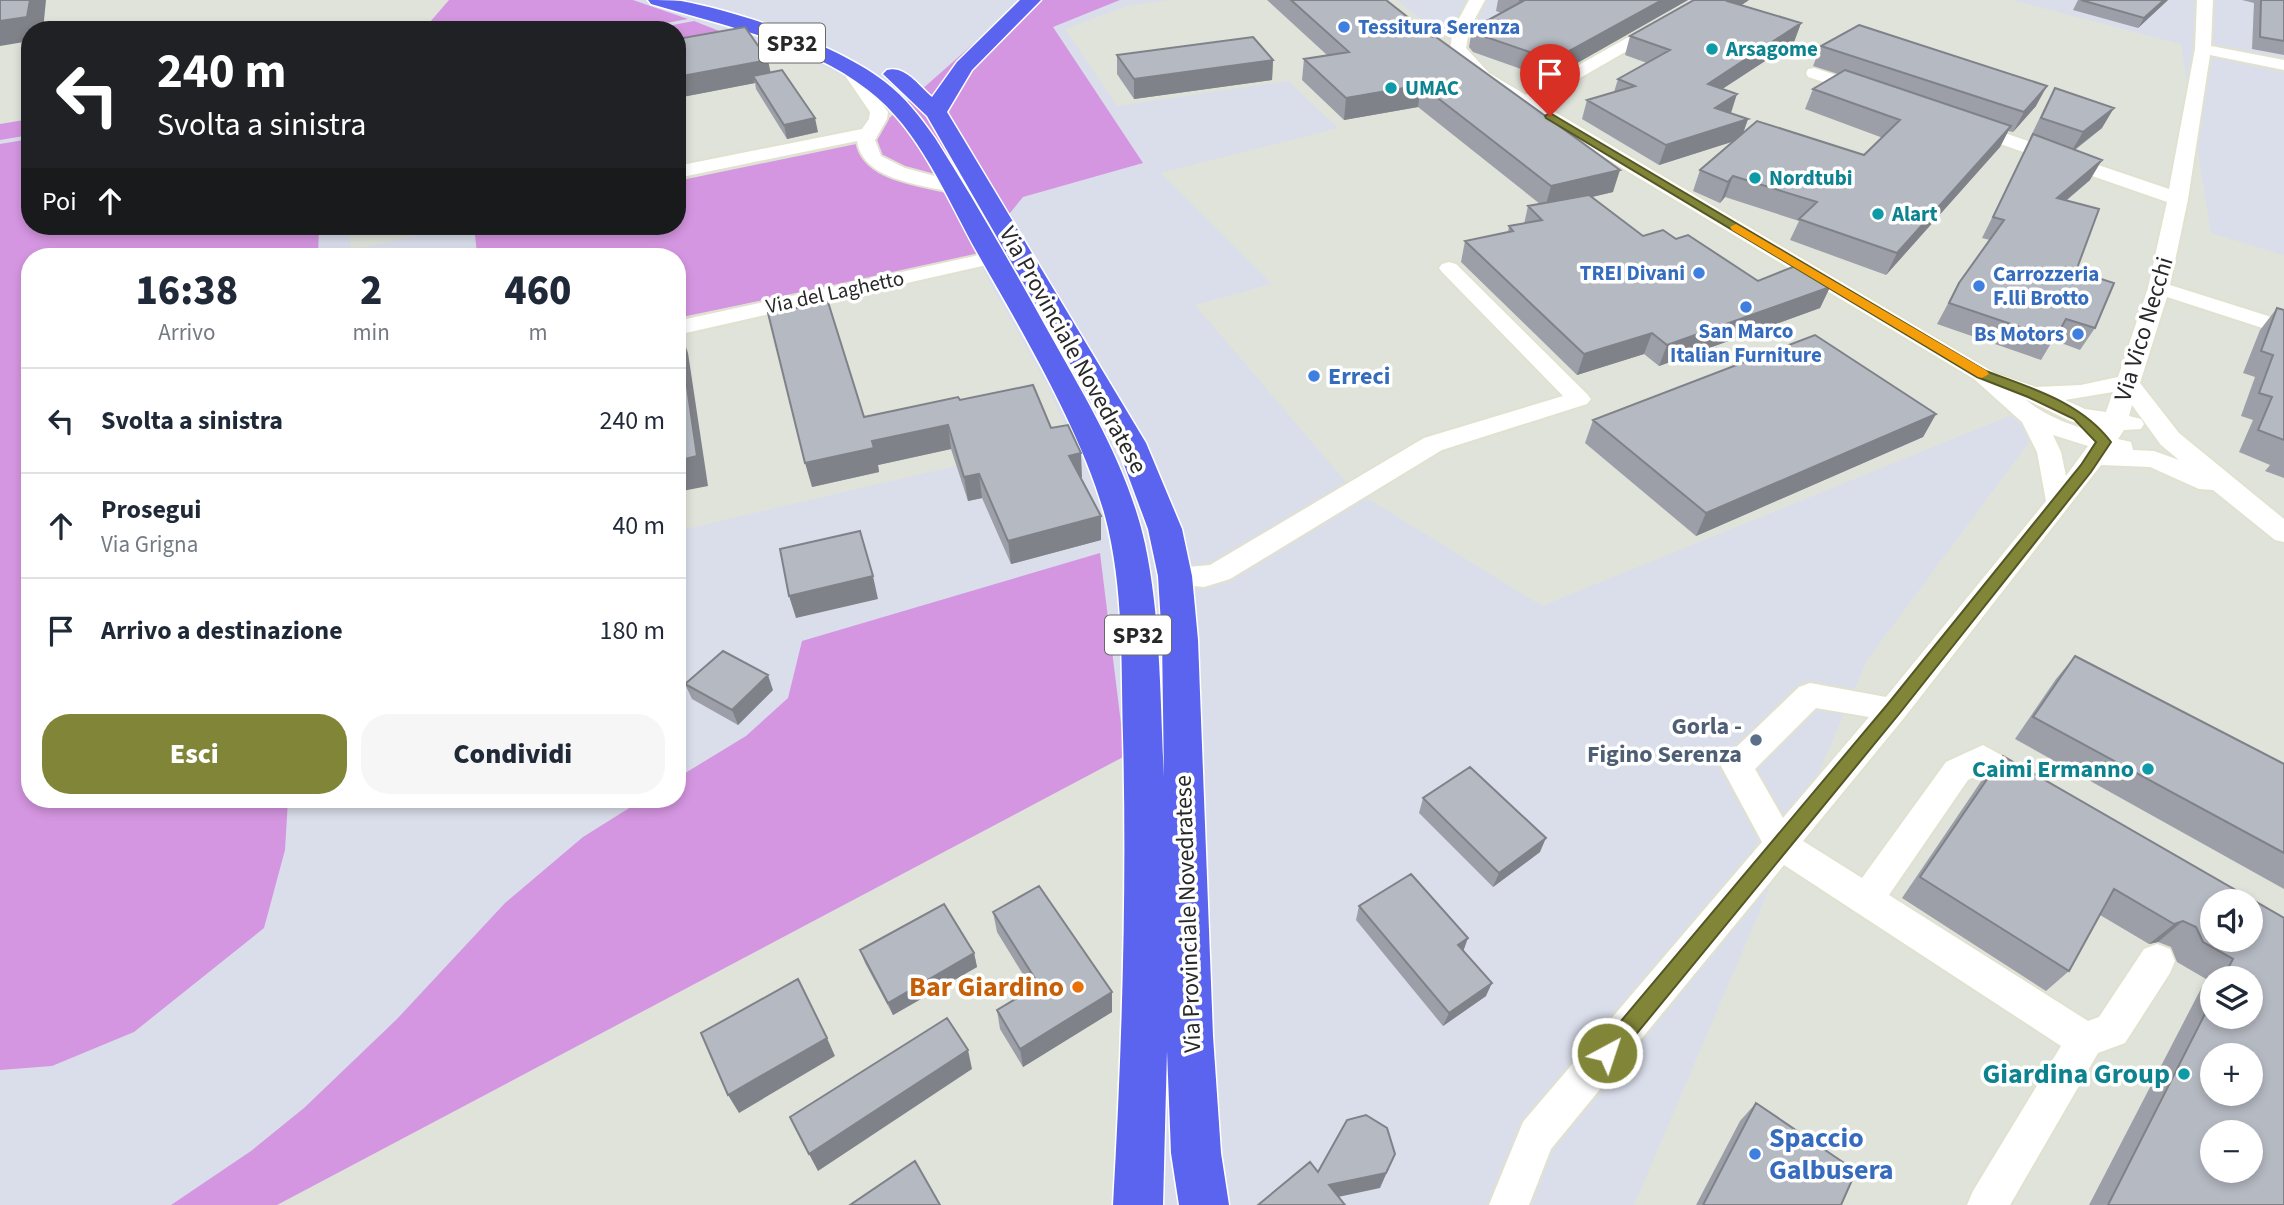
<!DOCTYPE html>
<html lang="it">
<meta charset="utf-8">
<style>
body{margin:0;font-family:"Source Sans 3",sans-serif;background:#f6f6f7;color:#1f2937;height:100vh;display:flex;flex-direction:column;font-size:26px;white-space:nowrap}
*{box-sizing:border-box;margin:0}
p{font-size:23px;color:#747a83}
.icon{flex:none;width:38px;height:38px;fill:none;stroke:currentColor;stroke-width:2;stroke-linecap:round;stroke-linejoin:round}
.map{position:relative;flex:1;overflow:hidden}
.drawer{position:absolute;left:21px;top:248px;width:665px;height:560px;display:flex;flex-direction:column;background:#fff;border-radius:28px;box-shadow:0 4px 10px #0003}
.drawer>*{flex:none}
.hud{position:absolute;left:21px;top:21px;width:665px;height:214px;border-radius:28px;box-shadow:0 4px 10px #0003;background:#202124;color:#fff;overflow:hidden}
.tools{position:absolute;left:2200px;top:889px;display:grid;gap:14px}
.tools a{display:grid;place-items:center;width:63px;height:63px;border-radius:50%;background:#fff;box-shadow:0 4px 10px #0003;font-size:35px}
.pin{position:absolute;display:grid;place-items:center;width:60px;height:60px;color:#fff;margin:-72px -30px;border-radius:50% 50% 50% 0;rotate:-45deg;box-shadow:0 0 7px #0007}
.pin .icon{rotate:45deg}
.me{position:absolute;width:77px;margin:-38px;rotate:40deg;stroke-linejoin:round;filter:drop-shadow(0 0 5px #0008)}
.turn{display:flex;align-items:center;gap:24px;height:147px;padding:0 21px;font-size:32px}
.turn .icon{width:91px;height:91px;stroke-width:2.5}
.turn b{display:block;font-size:49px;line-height:60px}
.then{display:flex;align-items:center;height:66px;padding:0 21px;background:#0003;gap:14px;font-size:26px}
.eta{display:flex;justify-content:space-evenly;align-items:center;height:119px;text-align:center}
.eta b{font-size:42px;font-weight:800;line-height:49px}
.action{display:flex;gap:14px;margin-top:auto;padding:14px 21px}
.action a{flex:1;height:80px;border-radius:28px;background:#818538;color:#fff;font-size:28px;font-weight:800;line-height:80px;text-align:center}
.action a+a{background:#f6f6f7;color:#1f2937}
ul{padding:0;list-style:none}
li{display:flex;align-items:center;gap:21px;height:105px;padding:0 21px;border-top:2px solid #e0e1e3}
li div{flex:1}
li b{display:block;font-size:26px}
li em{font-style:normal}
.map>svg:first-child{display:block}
</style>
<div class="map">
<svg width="2284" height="1205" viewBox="0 0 2284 1205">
<rect width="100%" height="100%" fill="#dadeeb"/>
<path fill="#dfe3da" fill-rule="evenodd" d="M0 0H449L430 22 417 30H30V119L6 124H0Z
M1170 0H1397L1431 27 1519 30 1568 0H2012L2181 44 2211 233 2284 255V1205H1634L1867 660 2036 433 2012 415 1542 606 1352 489 1195 305 1272 284 1161 173 1338 128 1288 81 1117 106 1065 29 1130 5ZM2212 901H2250V940H2212ZM2212 978H2250V1017H2212ZM2212 1055H2250V1094H2212ZM2212 1132H2250V1171H2212Z
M766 40 870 88 895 112 861 143 677 181V57Z
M349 226H461L351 250Z
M975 256 1046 383 1071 439 677 531V318Z
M1125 756 1145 975 1116 1205H277Z"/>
<path fill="#d596e1" d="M449 0H633L688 19 628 30H417L430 22Z
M1023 0H1120L1053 27 1143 163 1023 197 975 256 677 318V257H482L477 254 474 226H677V181L861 143Z
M694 21 732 36 677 46V30H646Z
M30 119V135L0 140V124Z
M30 139V226H319L318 257H30V800H288L285 850 264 928 134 1032 52 1066 0 1070V144Z
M1100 553 1125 756 277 1205H171L251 1151 304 1108 397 1019 505 903 583 837 642 800H677V778L746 736 788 698 802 641Z"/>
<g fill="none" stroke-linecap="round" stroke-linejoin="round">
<g stroke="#e1e1cf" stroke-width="4">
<path id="minor" d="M1469 0H1485L1469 30 1466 48 1489 73 1526 95 1655 22H1667L1669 25 1667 28 1538 102 1995 373 2036 387 2081 385 2118 377 2148 288 2167 202 1963 131 1960 127 1963 123H1975L2169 189 2195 49 2197 0H2213L2211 46 2284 60V70L2210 55 2188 199 2170 285 2284 321V335L2167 297 2140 383 2179 433 2284 519V542L2275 540 2213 490 2199 489 2150 467 2101 465 1904 718 1803 841 1862 878 1946 762 1983 745 2039 776 2044 785 2039 794C2018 802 2000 784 1982 773L1968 780 1889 895 2088 1021 2099 1017 2144 949 2157 944 2170 949 2175 961 2170 973 2125 1043 2098 1053 2010 1205H1967L1973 1191 2061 1046 1784 865 1551 1149 1529 1205H1489L1523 1122 1762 842 1721 766 1726 757 1799 687 1810 683 1886 697 2046 501 2037 452 2022 422 1974 379 1477 81 1450 49 1453 30ZM2113 392 2106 412 2085 409 2065 400ZM2025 399 2070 421 2101 428 2097 433C2071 425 2046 417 2025 399ZM2132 405 2161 445 2179 460 2154 451 2133 450 2131 442 2118 439 2124 430 2141 429 2144 424 2141 419 2129 416ZM2053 435 2088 446 2066 476 2061 452ZM1816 708 1869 717 1783 818 1755 769Z
M857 68 863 69 865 81 888 112 887 119 875 140 881 156 905 168 957 182 960 186 957 190 950 192C919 184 863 180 857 141L677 178V166L862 129 869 119 870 112 846 77 851 69Z
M1814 68 1873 87 1876 91 1867 96 1808 77 1806 73 1808 69Z
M993 252 1000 254 1003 258 1000 262 677 335V321Z
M1449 262 1456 264 1587 394 1591 399 1587 404 1442 450 1230 579 1204 587 1165 583 1161 576 1165 569 1210 565 1424 438 1563 396 1442 272 1439 268 1442 264Z"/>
</g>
<g stroke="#fff" stroke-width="3">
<path id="major" d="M648 0C659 0 671 0 681 1 741 12 837 45 885 82 905 97 921 118 935 138 975 201 1012 266 1048 331 1086 399 1128 467 1145 544 1161 620 1160 700 1164 777L1162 640 1158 576 1148 529 1116 443 927 116 883 74 887 70C905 65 919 86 932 97L957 62 1020 0H1041L972 70 947 112 1146 443 1182 529 1192 576 1198 640 1213 1036 1221 1153 1229 1205H1179L1171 1153 1167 1051 1163 1205H1113C1122 1049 1127 892 1123 736 1121 663 1124 587 1105 516 1081 430 1023 333 978 254 947 199 920 129 868 90 806 42 725 26 651 4Z"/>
</g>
<use href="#minor" fill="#fff" fill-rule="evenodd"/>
<use href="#major" fill="#5b64ef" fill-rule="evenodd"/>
</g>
<path fill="#9c9fa7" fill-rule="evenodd" d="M1267 0H1386L1613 192 1592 197 1643 236 1676 239 1758 281 1830 287 1820 308 1659 366 1644 354 1577 375 1461 262 1465 241 1508 232 1509 226 1524 224 1528 206 1540 204 1418 107 1344 120 1302 80 1304 59 1327 55Z
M1498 0H1688L1549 79 1473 52 1469 47 1472 29 1501 13 1496 11Z
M1749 0 1741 5 1801 23 1794 42 1722 89 1731 113 1748 119 1743 133 1864 155 1883 138 1805 109 1813 89 1838 74 1813 66 1821 46 2036 106 2013 132 2008 131 2000 147 1886 275 1790 240 1799 221 1725 197 1720 203 1693 191 1700 170 1734 141 1659 165 1582 119 1587 100 1614 92 1618 79 1647 63 1625 55 1630 36Z
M2078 0H2168L2138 28 2073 10Z
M2242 0H2284V55L2252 49 2254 3Z
M1117 55 1273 60 1272 80 1134 99 1117 74Z
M770 73 818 132 787 139 756 89 755 83 677 98Z
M2055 88 2102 128 2075 150 2090 180 2067 200 2076 271 2095 328 2080 350 2053 340 2041 360 1937 324 1959 283 1990 240 1982 238 2031 139 2030 138 2044 109Z
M2277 308 2284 310V478L2265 471 2270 465 2239 452 2253 420 2241 416 2255 377 2243 373 2260 330Z
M960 400 1051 428 1082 477 1081 478 1101 516V540L1011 564 982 498 968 501 951 449 878 465 879 472 812 487 864 417Z
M1936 414 1923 437 1696 536 1585 443 1593 420Z
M2075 656 2284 764V889L2015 739 2056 679Z
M685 684 773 690 738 725 692 699Z
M2003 756 2284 918V1205H2089L2206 979 2177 962 2171 947 2158 942 2149 944 2100 915 2069 971 2046 991 1902 898 1984 777ZM2212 978H2250L2212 1017Z
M1423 798 1540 852 1493 887 1419 813Z
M1359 906 1486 996 1443 1026 1356 920Z
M993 912 1112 992V1012L1023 1067 1000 1029 997 1010 1032 989 997 932Z
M860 950 974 953 977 967 893 1015 865 963Z
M1756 1103 1841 1205H1696L1740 1121Z"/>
<path fill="#7f8288" d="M30 0H46L43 30H30V41L0 46V21Z
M1662 0H1688L1549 79 1553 60Z
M1728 0H1749L1721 19Z
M2164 0H2168L2138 28 2144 18Z
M1801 23 1794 42 1701 103 1708 84Z
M768 60 772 79 753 76 755 83 677 98V77Z
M1273 60 1272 80 1134 99V79Z
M1421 85 1418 107 1344 120 1346 98Z
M2047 86 2036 106 2013 132 2024 112Z
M1737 94 1731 113 1715 108Z
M2114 108 2102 128 2071 152 2083 132Z
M815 118 818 132 787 139 784 125Z
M1748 119 1741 139 1659 165 1666 145Z
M2011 126 2000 147 1886 275 1897 253Z
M2102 160 2090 180 2045 218 2057 198Z
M1620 170 1613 192 1545 208 1551 186Z
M1733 176 1725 197 1720 203 1728 182Z
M1830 287 1820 308 1659 366 1667 345Z
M678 324 688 353 708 486 677 492Z
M1652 333 1644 354 1577 375 1584 354Z
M1936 414 1923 437 1696 536 1706 513Z
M948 425 951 449 878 465 879 472 812 487 805 463 872 441Z
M1081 453 1082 477 1071 480 1069 456Z
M979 474 982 498 968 501 964 477Z
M1101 516V540L1011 564 1008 541Z
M873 576 878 599 796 618 789 596Z
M768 675 773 690 738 725 732 710Z
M1546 838 1540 852 1493 887 1499 873Z
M2183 921 2158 942 2149 944 2174 924Z
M1468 938 1463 952 1458 945Z
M974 953 977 967 893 1015 888 1003Z
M1492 983 1486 996 1443 1026 1449 1013Z
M1112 992V1012L1023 1067 1020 1049Z
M827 1038 835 1056 739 1113 728 1095Z
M968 1050 972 1069 818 1171 809 1154Z
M1395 1154 1380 1188 1324 1200 1329 1185Z"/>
<path fill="#b5b9c2" stroke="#7f8288" stroke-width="2" fill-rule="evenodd" d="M0 0H30L27 17 0 21Z
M1291 0H1386L1433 37H1436L1620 170 1551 186 1421 85 1346 98 1304 59 1349 52Z
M1519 0H1662L1553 60 1477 34 1472 29 1523 1Z
M1694 0H1728L1727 1 1801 23 1708 84 1737 94 1715 108 1748 119 1666 145 1587 100 1635 86 1618 79 1670 50 1630 36Z
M2081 0H2164L2144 18Z
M2261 0H2284V41L2260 37Z
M1859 25 2047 86 2024 112 1821 46Z
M745 27 768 60 677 77V39Z
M1253 37 1273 60 1134 79 1117 55Z
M782 70 815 118 784 125 753 76Z
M1845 70 2011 126 1897 253 1799 219 1817 202 1733 176 1728 182 1700 170 1757 121 1864 155 1900 120 1813 89Z
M2055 88 2114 108 2083 132 2041 118Z
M2033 134 2102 160 2057 198 2099 209 2076 271 2114 283 2095 328 2066 319 2055 339 1949 303 1959 283 2004 220 1993 217Z
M1589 195 1643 236 1663 230 1676 239 1688 235 1758 281 1795 266 1830 287 1667 345 1652 333 1584 354 1465 241 1513 231 1509 226 1542 220 1528 206Z
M828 302 864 417 958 397 960 400 1033 385 1051 428 1068 425 1081 453 1069 456 1101 516 1008 541 979 474 964 477 948 425 872 441 874 448 805 463 768 313Z
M2277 308 2284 310V440L2258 430 2272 397 2259 393 2273 355 2261 351Z
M677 324H678L697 456 677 461Z
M1815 335 1936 414 1706 513 1593 420Z
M860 531 873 576 789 596 780 549Z
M723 651 768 675 732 710 685 684Z
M2075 656 2284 764V853L2033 717Z
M2003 756 2284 918V1205H2108L2212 1000V1017H2250V978H2223L2233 959 2203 942 2196 927 2183 921 2174 924 2114 889 2069 971 1920 877ZM2212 901H2250V940H2212ZM2212 1055H2250V1094H2212ZM2212 1132H2250V1171H2212Z
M1470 767 1546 838 1499 873 1423 798Z
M1411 874 1468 938 1458 945 1492 983 1449 1013 1359 906Z
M1039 886 1112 992 1020 1049 997 1010 1039 985 993 912Z
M944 904 974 953 888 1003 860 950Z
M798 979 827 1038 728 1095 701 1033Z
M947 1018 968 1050 809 1154 790 1117Z
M1756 1103 1856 1171 1841 1205H1703Z
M1366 1115 1387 1128 1395 1154 1386 1173 1329 1185 1345 1205H1258L1310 1162 1318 1172 1347 1120Z
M915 1161 940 1205H850Z"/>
<path fill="#818538" stroke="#545624" stroke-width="2" d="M1550 113 1986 371C2031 388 2081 402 2111 442L2091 472 1899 714 1615 1060 1607 1063 1600 1060 1597 1053 1600 1046 1887 705 2081 465 2096 442 2074 419 2028 397 1977 377 1546 118 1545 116Z"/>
<path fill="#f59e0b" d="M1736 224 1987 371 1989 374 1982 378 1978 377 1732 230 1730 227Z"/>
<g fill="#3f7fe0" stroke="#fff" stroke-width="2.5">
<circle cx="1344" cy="27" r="7"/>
<circle cx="1699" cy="273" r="7"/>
<circle cx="1979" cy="286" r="7"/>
<circle cx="1746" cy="307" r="7"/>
<circle cx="2078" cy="334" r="7"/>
<circle cx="1314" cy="376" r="7"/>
<circle cx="1755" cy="1154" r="7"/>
</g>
<g fill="#0f9aa8" stroke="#fff" stroke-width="2.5">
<circle cx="1712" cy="49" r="7"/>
<circle cx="1391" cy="88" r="7"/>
<circle cx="1755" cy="178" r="7"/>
<circle cx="1878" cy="214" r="7"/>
<circle cx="2148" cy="769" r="7"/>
<circle cx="2184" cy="1074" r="7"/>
</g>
<circle fill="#5c6f8a" stroke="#fff" stroke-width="2.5" cx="1756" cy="740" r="7"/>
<circle fill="#e8710a" stroke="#fff" stroke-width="2.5" cx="1078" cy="987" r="7"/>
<g text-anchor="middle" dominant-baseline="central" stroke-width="7" stroke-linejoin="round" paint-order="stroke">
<g font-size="21" font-weight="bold" fill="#366cbe" stroke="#fff" text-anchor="start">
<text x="1358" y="27">Tessitura Serenza</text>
<text x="1685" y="273" text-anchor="end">TREI Divani</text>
<text x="1993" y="274">Carrozzeria<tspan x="1993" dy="24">F.lli Brotto</tspan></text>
<text x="1746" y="331" text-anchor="middle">San Marco<tspan x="1746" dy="24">Italian Furniture</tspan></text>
<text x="2064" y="334" text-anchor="end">Bs Motors</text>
</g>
<g font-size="21" font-weight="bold" fill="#0d838f" stroke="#fff" text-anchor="start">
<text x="1726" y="49">Arsagome</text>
<text x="1405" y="88">UMAC</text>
<text x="1769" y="178">Nordtubi</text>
<text x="1892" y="214">Alart</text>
</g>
<g font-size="21" fill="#282828" stroke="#fff">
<text transform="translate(835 292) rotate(-12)">Via del Laghetto</text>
</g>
<g fill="#fff" stroke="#686868" stroke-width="2">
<rect x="759" y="23.5" width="66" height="39" rx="5"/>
<rect x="1105" y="615.5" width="66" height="39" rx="5"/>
</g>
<g font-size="23" font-weight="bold" fill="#282828">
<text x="792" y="43">SP32</text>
<text x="1138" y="635">SP32</text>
</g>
<g font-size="24" fill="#282828" stroke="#fff">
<text transform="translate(2144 329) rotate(-73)">Via Vico Necchi</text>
<text transform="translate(1073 350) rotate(61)">Via Provinciale Novedratese</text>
<text transform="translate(1188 914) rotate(-92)">Via Provinciale Novedratese</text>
</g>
<g font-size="24" font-weight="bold" fill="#366cbe" stroke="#fff" text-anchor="start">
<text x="1328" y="376">Erreci</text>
</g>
<g font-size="24" font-weight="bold" fill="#4e5e75" stroke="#fff" text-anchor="end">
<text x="1742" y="726">Gorla -<tspan x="1742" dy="28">Figino Serenza</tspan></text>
</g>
<g font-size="24" font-weight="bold" fill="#0d838f" stroke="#fff" text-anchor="end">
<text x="2134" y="769">Caimi Ermanno</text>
</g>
<g font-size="28" font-weight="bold" fill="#c56008" stroke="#fff" text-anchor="end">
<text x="1064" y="987">Bar Giardino</text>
</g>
<g font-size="28" font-weight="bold" fill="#0d838f" stroke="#fff" text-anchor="end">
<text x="2170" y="1074">Giardina Group</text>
</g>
<g font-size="28" font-weight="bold" fill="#366cbe" stroke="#fff" text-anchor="start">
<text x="1769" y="1138">Spaccio<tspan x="1769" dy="32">Galbusera</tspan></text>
</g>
</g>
</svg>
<div class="tools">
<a><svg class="icon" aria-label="sound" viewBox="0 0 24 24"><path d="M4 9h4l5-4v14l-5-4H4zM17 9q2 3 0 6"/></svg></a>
<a><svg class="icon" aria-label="layers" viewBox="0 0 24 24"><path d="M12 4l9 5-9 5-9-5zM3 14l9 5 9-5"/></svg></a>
<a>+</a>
<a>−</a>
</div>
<div class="pin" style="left:1550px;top:116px;background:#d93025"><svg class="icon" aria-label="arrive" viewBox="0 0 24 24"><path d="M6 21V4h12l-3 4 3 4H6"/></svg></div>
<svg class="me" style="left:1607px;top:1053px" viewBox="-20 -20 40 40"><circle r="17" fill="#818538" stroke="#fff" stroke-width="3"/><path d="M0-11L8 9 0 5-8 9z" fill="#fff"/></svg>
<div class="hud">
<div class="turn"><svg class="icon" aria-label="left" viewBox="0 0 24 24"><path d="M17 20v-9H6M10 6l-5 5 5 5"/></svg><div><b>240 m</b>Svolta a sinistra</div></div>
<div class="then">Poi<svg class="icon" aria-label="ahead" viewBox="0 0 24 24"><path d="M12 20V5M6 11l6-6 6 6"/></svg></div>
</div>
<section class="drawer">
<div class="eta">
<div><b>16:38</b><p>Arrivo</p></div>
<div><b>2</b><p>min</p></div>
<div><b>460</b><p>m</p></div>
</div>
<ul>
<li><svg class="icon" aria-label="left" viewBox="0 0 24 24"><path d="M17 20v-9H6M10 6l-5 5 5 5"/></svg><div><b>Svolta a sinistra</b></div><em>240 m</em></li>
<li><svg class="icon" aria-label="ahead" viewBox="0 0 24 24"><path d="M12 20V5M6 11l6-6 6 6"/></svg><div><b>Prosegui</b><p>Via Grigna</p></div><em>40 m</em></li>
<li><svg class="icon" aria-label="arrive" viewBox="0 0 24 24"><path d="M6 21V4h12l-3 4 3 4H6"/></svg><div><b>Arrivo a destinazione</b></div><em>180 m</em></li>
</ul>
<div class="action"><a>Esci</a><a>Condividi</a></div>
</section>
</div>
